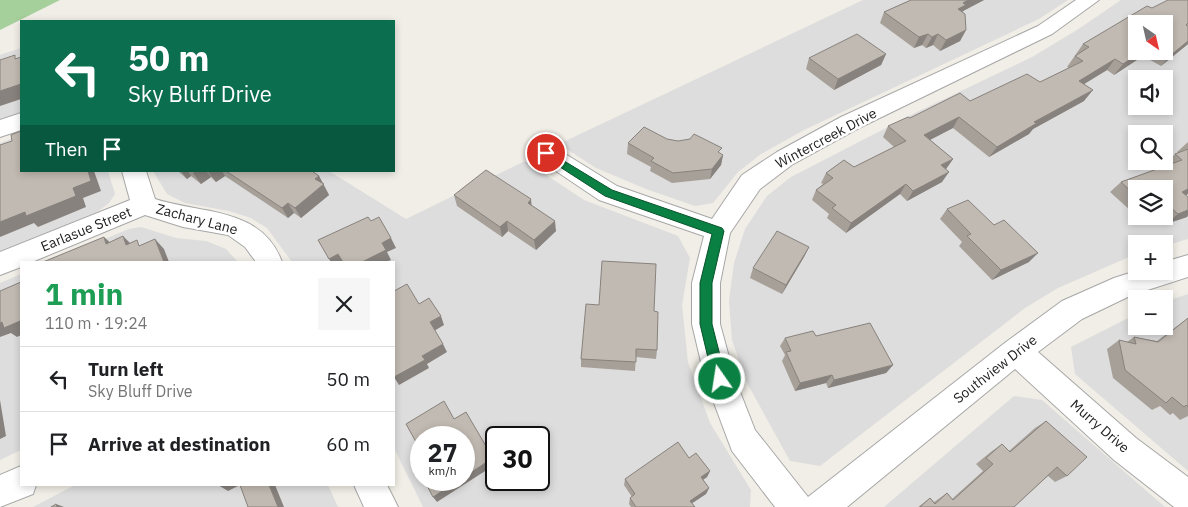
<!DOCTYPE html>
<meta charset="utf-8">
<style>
body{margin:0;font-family:"IBM Plex Sans",sans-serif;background:#f6f6f6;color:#202124;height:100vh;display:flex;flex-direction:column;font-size:19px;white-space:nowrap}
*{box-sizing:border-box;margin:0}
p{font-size:16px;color:#757577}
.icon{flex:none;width:28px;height:28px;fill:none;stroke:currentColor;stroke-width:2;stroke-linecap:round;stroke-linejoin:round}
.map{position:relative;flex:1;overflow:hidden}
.details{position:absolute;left:20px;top:261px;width:375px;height:225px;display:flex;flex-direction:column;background:#fff;border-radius:0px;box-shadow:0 2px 8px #0003}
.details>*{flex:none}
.banner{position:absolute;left:20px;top:20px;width:375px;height:152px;border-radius:0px;box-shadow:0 2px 8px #0003;background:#0b6e4f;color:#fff;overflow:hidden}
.needle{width:32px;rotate:146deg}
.buttons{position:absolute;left:1128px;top:15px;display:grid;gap:10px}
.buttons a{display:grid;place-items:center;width:45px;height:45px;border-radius:0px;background:#fff;box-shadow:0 2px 8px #0003;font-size:25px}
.speed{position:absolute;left:410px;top:426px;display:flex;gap:10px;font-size:25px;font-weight:700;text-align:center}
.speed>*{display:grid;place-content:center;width:65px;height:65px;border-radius:50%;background:#fff;box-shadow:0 2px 8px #0003;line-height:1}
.speed small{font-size:12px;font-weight:400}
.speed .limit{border:2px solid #111;border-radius:8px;background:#fff;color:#111}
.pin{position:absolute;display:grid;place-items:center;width:42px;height:42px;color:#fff;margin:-21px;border:2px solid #fff;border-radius:50%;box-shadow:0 1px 5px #0007}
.me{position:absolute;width:55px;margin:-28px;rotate:347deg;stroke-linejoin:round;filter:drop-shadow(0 0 4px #0008)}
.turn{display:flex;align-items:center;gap:18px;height:105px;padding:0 25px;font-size:22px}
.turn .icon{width:65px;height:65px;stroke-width:2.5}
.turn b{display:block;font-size:35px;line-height:42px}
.then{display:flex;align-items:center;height:48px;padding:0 25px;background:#0003;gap:10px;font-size:19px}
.round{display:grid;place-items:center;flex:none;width:52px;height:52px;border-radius:0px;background:#f6f6f6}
.overview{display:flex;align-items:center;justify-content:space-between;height:85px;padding:0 25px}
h1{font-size:30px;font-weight:700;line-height:38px;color:#1e9e55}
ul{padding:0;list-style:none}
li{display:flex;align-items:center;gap:15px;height:65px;padding:0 25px;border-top:1px solid #e0e0e0}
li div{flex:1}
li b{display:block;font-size:19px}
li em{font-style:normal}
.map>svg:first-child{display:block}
</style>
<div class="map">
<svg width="1188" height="507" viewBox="0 0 1188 507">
<rect width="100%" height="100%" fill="#f0eee6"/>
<path fill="#dedddd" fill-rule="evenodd" d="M863 0H1068L1039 19 804 130 761 154 738 172 713 203 695 206 646 189 596 168 559 144Z
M1121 0H1188V239L1164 246V244H1136V254L1058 288 1025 308 820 466 790 461 747 383 732 340 729 301 734 263 745 229 767 196 791 177 915 113 1032 57 1077 30ZM1136 24H1164V51H1136ZM1136 79H1164V106H1136ZM1136 134H1164V161H1136ZM1136 189H1164V216H1136Z
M21 48V114L0 121V55Z
M21 135V171H108L115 194 109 203 97 212 0 252V143Z
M525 161 584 200 678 236 690 258 682 305 688 362 710 423 751 490 750 507H423L394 448V262H292L267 228 251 218 229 211 185 203 167 194 153 171H329L406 219ZM421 438H464V480H421ZM496 438H539V480H496Z
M141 227 176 238 206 241 226 249 238 262H49L129 229Z
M21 274V450L0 460V283Z
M1188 294V471L1075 374 1071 347 1136 314V326H1164V302Z
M1014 396 1042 400 1165 507H884Z
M75 485H328L338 507H33Z"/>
<path fill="#a5cf9b" d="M0 0H60L0 30Z"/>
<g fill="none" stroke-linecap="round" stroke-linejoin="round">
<g stroke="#a7a7a7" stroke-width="2">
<path id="minor" d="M1076 0H1099L1052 34 857 129 793 164 760 189 730 233 720 283V324L735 379 755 430 808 497 1006 342 1062 301 1114 278 1136 271H1164V262L1188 255V277L1132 295 1082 319 1038 352 1136 438 1188 477V507H1174L1114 460 1015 369 847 507H775L732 451 705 379 692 324V283L704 236 599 200 538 159 534 153 538 147 546 144 554 147 617 186 712 219 742 175 777 152 841 117 1038 26Z
M21 113V130L0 137V120Z
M122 171H146L155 199C202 214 262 207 282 262H256L245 247 228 235 183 227 145 215 32 262H21V267L0 275V252L130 200Z
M21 466V485H36L33 494 0 507V475Z
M354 485H387L398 507H364Z"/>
</g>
<use href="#minor" fill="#fff" fill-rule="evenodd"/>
</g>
<path fill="#a6a099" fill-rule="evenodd" d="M911 0H984L963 11 962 12 966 30 960 41 940 51 933 45 926 48 922 45 914 48 880 23 884 12Z
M1188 0V44L1161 66 1143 56 1114 75 1107 70 1084 84V101L1033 129 1029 134 989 157 953 128 930 140 953 159 946 169 942 182 907 201 900 194 846 233 827 218 829 214 812 200 816 190 823 184 821 183 826 173 854 167 894 147 883 137 888 126 910 118 970 101 1040 82 1069 68 1067 67 1083 44 1152 8ZM1164 24V51H1136Z
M886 54 881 65 834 90 806 69 809 58Z
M667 139 723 155 721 165 710 179 672 183 650 171 651 167 627 154 628 143Z
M1188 142V194L1186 195 1188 197V215L1187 217 1166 224 1157 216H1164V189H1136V209L1131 211 1110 192 1121 182 1165 166 1164 165 1175 154 1178 153 1177 152Z
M178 171H312L319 176 329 195 301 218 294 213 288 218 225 176 216 182 211 177 201 184 191 176 187 179Z
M454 195 532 206 556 231 536 250 508 231 502 237 457 206Z
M947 209 1029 262 992 280 959 246 962 242 940 219Z
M809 247 804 257 782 294 750 278 753 268Z
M654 311 657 350 656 359 636 357 635 371 581 367V359Z
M1188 318V416L1180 420 1173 413 1170 415 1160 406 1152 410 1113 378 1107 349 1119 340 1127 342 1134 337 1157 341Z
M816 336 893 365 886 373 828 388 826 383 795 391 782 361 785 355 780 346 785 338Z
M1046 421 1067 476 1055 482 1048 476 1014 507H918L930 498 934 502 947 493 952 499 983 471 976 464 992 451 1002 444 1009 451 1035 428Z
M689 458 710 471 707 477 703 480 709 488 706 494 692 503 695 507H631L629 504 630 498 632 497 624 485 625 479Z"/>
<path fill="#87827d" d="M968 0H984L963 11 960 16 958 9 963 3Z
M966 30 960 41 940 51 946 40Z
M928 34 922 45 914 48 919 37Z
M938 34 933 45 926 48 932 37Z
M1188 41V44L1161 66 1171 55Z
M1142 51H1147L1143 56 1114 75 1123 64Z
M886 54 881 65 834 90 838 79Z
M1115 59 1107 70 1071 92 1079 81Z
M21 84V99L0 106V91Z
M1093 90 1084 101 1033 129 1029 134 989 157 997 147 1034 122Z
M959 117 953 128 918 146 924 135Z
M723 155 721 165 710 179 712 169Z
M953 159 946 169 941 165Z
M88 171H94L101 191 83 198 86 207 38 227 34 223 0 237V222L73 188Z
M181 171H188L191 176 187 179Z
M196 171H206L211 177 201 184 193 173Z
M209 171H222L225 176 216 182 208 172Z
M949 172 942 182 907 201 913 191Z
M319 176 329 195 301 218 295 208 315 179Z
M906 184 900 194 846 233 851 223Z
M1188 189V194L1170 202 1182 192Z
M531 199 532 210 528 203Z
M288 203 294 213 288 218 282 208Z
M1136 206V209L1131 211Z
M1188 210V215L1187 217 1166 224 1178 214Z
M507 221 508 231 502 237 500 227Z
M555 221 556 231 536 250 534 240Z
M123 236 133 246 126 245Z
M104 237 114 246 106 244Z
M391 238 396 248 387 252 391 260 386 262H362L382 243Z
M155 239 164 249 169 262H164Z
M809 247 804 257 782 294 786 285Z
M1038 253 1029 262 992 280 1001 270Z
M338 254 343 262H331L329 259Z
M441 316 444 325 434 331 430 322Z
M20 321 21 322V335L17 337 11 333 0 337V323L2 322Z
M443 344 447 352 427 364 429 368 399 385 394 377 422 356Z
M893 365 886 373 828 388 834 380Z
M832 375 826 383 795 391 800 383Z
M0 400 6 436 0 439Z
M493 458 496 464 437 502 433 497 459 480H464V477Z
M710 471 707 477 698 483 701 477Z
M218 485H240L228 491Z
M269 485H275L284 507H278Z
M709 488 706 494 688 506 690 501Z
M56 504 64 507H57Z"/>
<path fill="#c1bab2" stroke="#87827d" d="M911 0H968L963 3 966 5 958 9 965 14 966 30 946 40 938 34 932 37 928 34 919 37 884 12Z
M1168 0H1188V23L1186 25 1188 26V41L1171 55 1163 51 1164 24H1136V51H1142L1123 64 1115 59 1079 81 1093 90 1034 122 1037 123 997 147 959 117 924 135 953 159 941 165 949 172 913 191 906 184 851 223 832 208 836 205 816 190 833 178 826 173 844 160 854 167 906 141 888 126 908 117 910 118 960 93 970 101 1027 74 1040 82 1083 61 1075 56 1089 47 1083 44 1147 6 1152 8Z
M857 34 886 54 838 79 809 58Z
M15 55V59L21 57V84L0 91V60Z
M644 127 667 139 678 141 690 139 694 134 722 148 718 152 723 155 712 169 673 173 651 161 654 158 628 143Z
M21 131V171H88L91 181 73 188 76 196 26 216 25 212 0 222V145L12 141 11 135Z
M1188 149V189L1182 192 1188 197V210L1178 214 1164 202V189H1136V196L1121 182 1182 160 1175 154Z
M486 170 531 199 528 203 555 221 534 240 507 221 500 227 454 195Z
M226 171H312L319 176 315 179 324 184 295 208 288 203 282 208Z
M968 200 994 225 1004 220 1038 253 1001 270 967 236 971 234 947 209Z
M368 217 371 221 379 217 391 238 382 243 386 250 362 262H343L338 254 329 259 318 240Z
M777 231 809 247 786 285 753 268Z
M123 236 126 245 137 240 139 246 155 239 164 262H43L104 237 106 244Z
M602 261 656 264 654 311 658 312 657 350 636 349V362L581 359 586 304 599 305Z
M21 282V328L20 321 4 328 2 322 0 323V291Z
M407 284 419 304 429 298 441 316 430 322 443 344 422 356 425 360 394 377V291Z
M1188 318V407L1186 405 1184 407 1172 397 1166 403 1125 370 1119 340 1136 344 1134 337 1158 342Z
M870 323 893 365 834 380 832 375 800 383 786 352 791 351 785 338 813 331 816 336Z
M444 401 454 419 466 412 493 458 464 477V438H421V451L406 424Z
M1046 421 1087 457 1067 476 1057 467 1014 507H920L930 498 935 504 947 493 953 500 993 464 986 458 1002 444 1010 452Z
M678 442 689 458 696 453 710 471 701 477 709 488 690 501 695 507H636L630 498 635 494 625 479Z
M424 480H459L433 497Z
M240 485H269L278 507H248Z
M56 504 57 507H51Z"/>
<path fill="#0b8043" stroke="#07532c" d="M546 150 612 190 722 228 724 231 712 283V324L726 379 724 383 720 385 715 383 713 379 700 324V283L712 234 605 196 543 156 541 153Z"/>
<g text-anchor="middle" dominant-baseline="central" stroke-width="5" stroke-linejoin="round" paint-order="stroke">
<g font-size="14" fill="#202020" stroke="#fff">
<text transform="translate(826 138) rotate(-28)">Wintercreek Drive</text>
<text transform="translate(197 219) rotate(15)">Zachary Lane</text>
<text transform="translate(86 229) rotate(-22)">Earlasue Street</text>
<text transform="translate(995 369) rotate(-38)">Southview Drive</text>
<text transform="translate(1100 426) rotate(41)">Murry Drive</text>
</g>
</g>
</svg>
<div class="buttons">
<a><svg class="needle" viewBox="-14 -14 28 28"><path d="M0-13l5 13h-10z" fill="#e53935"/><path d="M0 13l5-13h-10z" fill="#757577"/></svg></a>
<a><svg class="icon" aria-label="sound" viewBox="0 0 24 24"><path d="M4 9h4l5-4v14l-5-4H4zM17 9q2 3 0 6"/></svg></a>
<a><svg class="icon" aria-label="search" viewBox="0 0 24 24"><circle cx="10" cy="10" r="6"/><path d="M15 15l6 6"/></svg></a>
<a><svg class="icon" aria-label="layers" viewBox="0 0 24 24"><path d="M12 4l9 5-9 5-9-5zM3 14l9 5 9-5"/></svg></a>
<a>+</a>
<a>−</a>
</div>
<div class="speed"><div>27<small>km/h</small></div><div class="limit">30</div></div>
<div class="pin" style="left:546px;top:153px;background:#d93025"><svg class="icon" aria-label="arrive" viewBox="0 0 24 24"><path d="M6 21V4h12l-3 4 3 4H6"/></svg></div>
<svg class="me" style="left:720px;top:379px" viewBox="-20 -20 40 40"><circle r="17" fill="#0b8043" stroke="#fff" stroke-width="3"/><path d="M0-11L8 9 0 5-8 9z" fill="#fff"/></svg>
<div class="banner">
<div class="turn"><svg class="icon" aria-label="left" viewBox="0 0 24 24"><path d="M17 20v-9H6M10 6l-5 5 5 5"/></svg><div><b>50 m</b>Sky Bluff Drive</div></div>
<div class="then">Then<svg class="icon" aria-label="arrive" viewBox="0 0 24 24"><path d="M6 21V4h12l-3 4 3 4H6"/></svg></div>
</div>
<section class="details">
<div class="overview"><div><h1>1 min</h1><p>110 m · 19:24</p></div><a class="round"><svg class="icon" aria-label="close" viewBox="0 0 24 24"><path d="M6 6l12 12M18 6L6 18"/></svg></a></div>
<ul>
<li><svg class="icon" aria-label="left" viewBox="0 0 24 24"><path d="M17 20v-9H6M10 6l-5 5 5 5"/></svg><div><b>Turn left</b><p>Sky Bluff Drive</p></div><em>50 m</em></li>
<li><svg class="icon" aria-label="arrive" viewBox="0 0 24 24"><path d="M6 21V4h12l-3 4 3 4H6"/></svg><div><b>Arrive at destination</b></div><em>60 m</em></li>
</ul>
</section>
</div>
